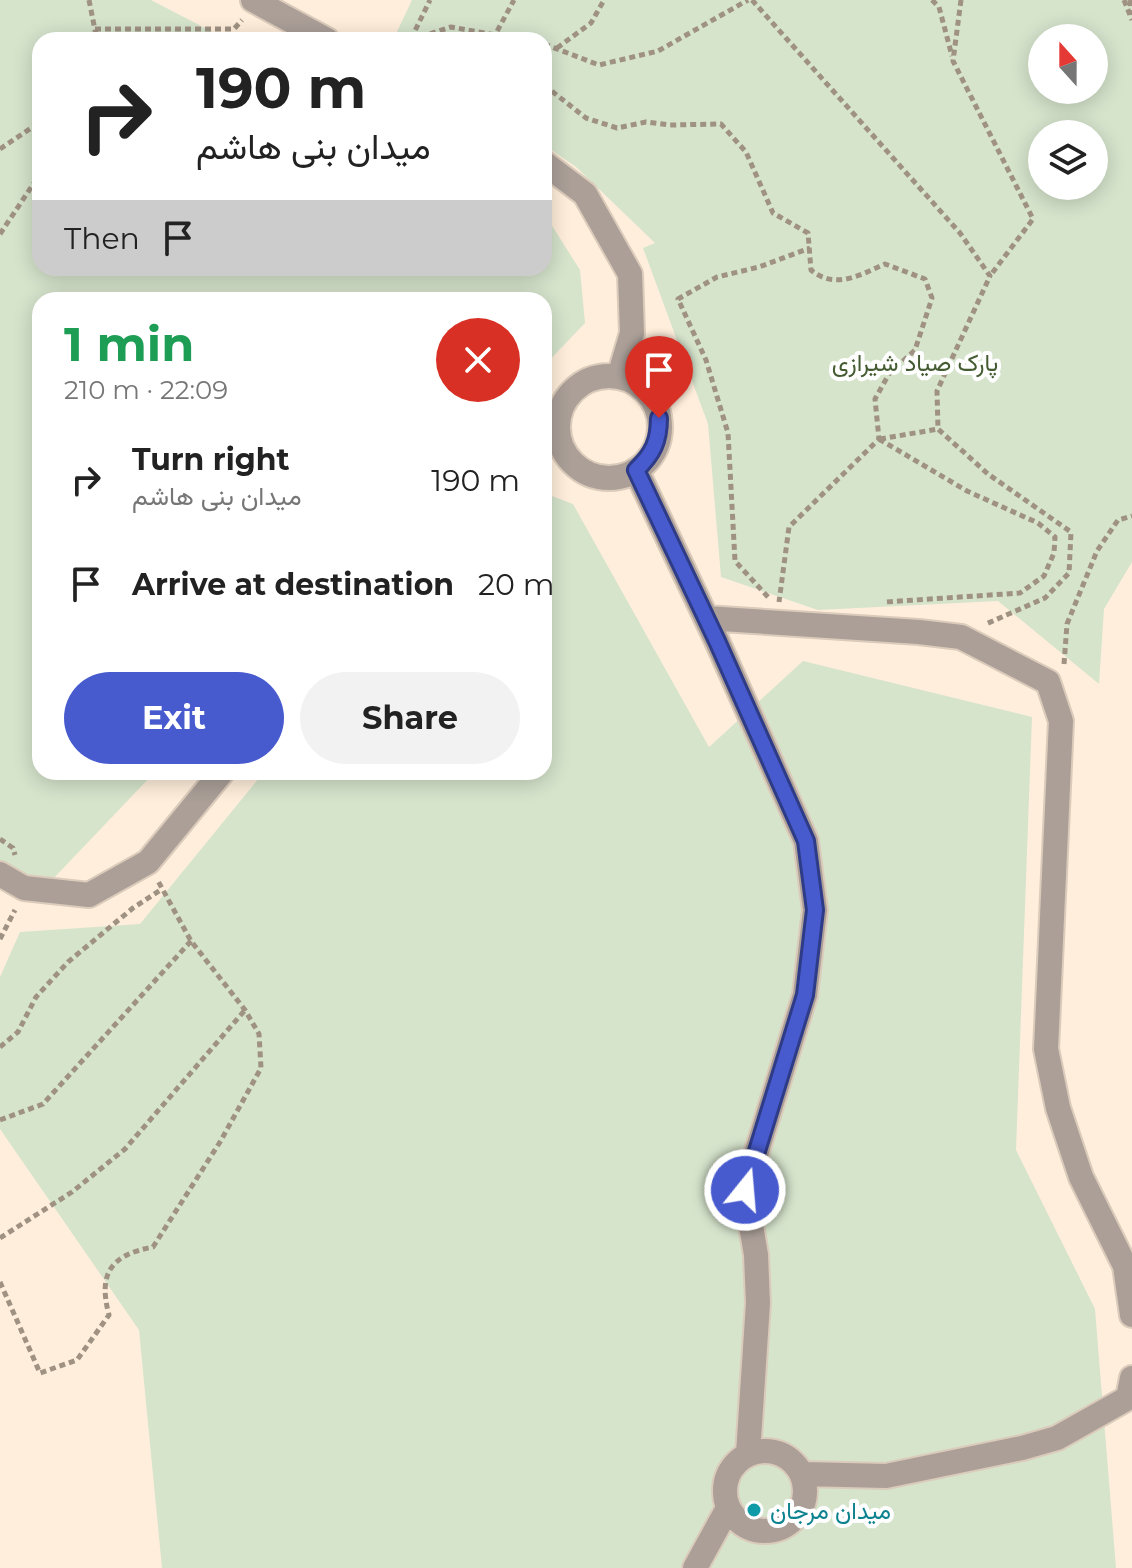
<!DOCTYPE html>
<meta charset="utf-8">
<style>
body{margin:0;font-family:Montserrat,Vazirmatn,sans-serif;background:#f2f2f2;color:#222;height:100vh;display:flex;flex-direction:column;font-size:30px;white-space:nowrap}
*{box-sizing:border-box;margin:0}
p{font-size:26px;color:#767676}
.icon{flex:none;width:44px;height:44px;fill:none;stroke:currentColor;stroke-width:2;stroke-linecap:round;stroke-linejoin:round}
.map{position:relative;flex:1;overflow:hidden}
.side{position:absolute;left:32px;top:292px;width:520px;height:488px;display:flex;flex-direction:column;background:#fff;border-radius:24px;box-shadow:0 4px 20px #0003}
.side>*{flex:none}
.hud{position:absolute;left:32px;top:32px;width:520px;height:244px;border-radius:24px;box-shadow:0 4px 20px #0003;background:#fff;color:#222;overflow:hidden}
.needle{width:52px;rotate:339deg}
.buttons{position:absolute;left:1028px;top:24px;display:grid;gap:16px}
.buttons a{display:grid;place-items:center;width:80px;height:80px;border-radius:50%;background:#fff;box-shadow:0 4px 20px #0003;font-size:40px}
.pin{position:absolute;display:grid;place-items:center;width:68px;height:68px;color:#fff;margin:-82px -34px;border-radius:50% 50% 50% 0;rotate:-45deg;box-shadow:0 0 8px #0007}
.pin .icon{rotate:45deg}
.me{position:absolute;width:88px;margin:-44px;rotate:17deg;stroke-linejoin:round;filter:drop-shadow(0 0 6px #0008)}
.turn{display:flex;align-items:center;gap:28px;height:168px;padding:0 32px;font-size:36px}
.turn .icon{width:104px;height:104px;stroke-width:2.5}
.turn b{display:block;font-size:56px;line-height:68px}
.then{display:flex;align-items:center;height:76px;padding:0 32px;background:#0003;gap:16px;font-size:30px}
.round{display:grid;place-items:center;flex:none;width:84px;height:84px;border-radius:42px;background:#f2f2f2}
.overview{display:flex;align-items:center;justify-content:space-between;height:136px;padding:0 32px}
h1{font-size:48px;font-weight:700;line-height:60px;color:#1e9e55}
.action{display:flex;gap:16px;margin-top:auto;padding:16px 32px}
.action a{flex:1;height:92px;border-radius:48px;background:#475bcf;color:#fff;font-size:32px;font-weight:700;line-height:92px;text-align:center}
.action a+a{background:#f2f2f2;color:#222}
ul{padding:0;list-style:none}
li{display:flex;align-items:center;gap:24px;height:104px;padding:0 32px}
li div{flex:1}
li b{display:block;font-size:30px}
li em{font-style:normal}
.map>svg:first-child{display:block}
</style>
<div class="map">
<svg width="1132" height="1568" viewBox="0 0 1132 1568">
<rect width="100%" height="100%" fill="#ffeedb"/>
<path fill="#d6e4cc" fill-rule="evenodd" d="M0 0H151L228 40H40V268H544V213L580 270 585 323 544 366V300H40V772H155L51 881 28 883 0 864Z
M412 0H1132V562L1104 609 1099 684 998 601 818 610 721 577 708 424 643 248 655 243 576 167 544 145V40H393ZM1042 38H1094V90H1042ZM1042 134H1094V186H1042Z
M544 493 573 504 709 747 803 661 1032 717 1016 1150 1095 1309 1116 1568H162L139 1330 0 1129V977L20 932 140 924 264 772H544Z"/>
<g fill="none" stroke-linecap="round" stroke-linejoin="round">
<g stroke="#dbcbba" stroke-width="28">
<path id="minor" d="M253 0 327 40
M544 163 585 194 630 274 632 333 619 377
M558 427a51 51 0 1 1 102 0a51 51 0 1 1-102 0Z
M636 470 717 641 806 841 815 910 805 995 745 1190 756 1255 758 1303 748 1454
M706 618 919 632 961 637 1048 682 1061 721 1046 1049 1058 1108 1081 1177 1125 1266 1132 1315
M0 874 24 888 89 895 148 862 222 772
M725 1491a40 40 0 1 1 80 0a40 40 0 1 1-80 0Z
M803 1474 886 1476 1022 1448 1057 1438 1128 1398 1132 1378
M695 1568 728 1508"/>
</g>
<path stroke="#9f9283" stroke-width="5" stroke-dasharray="6 4" stroke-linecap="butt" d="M89 0 97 40
M752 0 960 233 990 276 937 391 938 429 988 474 1071 532 1069 573 1045 598 986 624
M932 0 939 7 952 56
M961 0 953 61 1033 219 990 276
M1124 0 1132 20
M1130 0 1131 15
M95 29H234L242 20
M411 39 430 0
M411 40 451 27 523 40
M497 40 495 35 514 0
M544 44 599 65 658 51 748 0
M557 48 591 23 604 0
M544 85 586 118 617 128 646 122 670 125 721 124 746 152 773 213 808 233 811 270C835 290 860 275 885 264L925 279 932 298 915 350 889 374 875 399 879 439 789 527 779 602
M0 149 40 122
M0 234 40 174
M879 439 967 491 1038 523 1055 537 1054 553 1044 576 1020 593 885 602
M880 439 938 429
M768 597 735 561 728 433 706 360 678 299 717 277 759 267 810 248
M1064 664 1067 624 1097 551 1118 520 1132 516
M0 839 13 848 15 855
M0 939 15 910
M0 1047 18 1032 36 997 68 962 133 908 162 889
M0 1120 43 1104 191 941
M0 1238 72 1192 125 1149 245 1010
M0 1282 40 1373 77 1360 109 1315C98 1274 110 1255 153 1247L220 1142 261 1068 259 1034 245 1010 191 941 158 881"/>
<use href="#minor" stroke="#ab9f98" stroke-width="24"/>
</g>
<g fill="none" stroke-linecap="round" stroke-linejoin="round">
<g stroke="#2e3b87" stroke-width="20">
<path id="route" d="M659 418C659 441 653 454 636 470L717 641 806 841 815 910 805 995 745 1190"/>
</g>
<use href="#route" stroke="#475bcf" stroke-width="14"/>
</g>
<circle fill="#0f9aa8" stroke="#fefefe" stroke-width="3" cx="754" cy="1510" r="8"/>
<g text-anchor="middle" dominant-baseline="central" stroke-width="8" stroke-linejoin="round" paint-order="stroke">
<g font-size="24" fill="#445b31" stroke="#fefefe">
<text x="915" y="362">پارک صیاد شیرازی</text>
</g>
<g font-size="24" fill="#0d838f" stroke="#fefefe" text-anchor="start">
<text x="770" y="1510">میدان مرجان</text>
</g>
</g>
</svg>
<div class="buttons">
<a><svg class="needle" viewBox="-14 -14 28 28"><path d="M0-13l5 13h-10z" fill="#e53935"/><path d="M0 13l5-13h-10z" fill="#767676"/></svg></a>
<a><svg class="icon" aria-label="layers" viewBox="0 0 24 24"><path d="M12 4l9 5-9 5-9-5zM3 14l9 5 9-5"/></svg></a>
</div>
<div class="pin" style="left:659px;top:418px;background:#d93025"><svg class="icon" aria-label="arrive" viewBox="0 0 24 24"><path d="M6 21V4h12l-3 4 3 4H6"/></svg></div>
<svg class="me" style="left:745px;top:1190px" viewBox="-20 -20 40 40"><circle r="17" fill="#475bcf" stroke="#fff" stroke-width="3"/><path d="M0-11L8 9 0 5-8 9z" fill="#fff"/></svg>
<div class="hud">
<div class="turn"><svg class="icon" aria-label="right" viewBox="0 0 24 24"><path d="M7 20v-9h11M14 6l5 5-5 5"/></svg><div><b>190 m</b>میدان بنی هاشم</div></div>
<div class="then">Then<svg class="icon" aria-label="arrive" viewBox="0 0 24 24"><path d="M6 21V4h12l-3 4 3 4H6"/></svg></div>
</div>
<section class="side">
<div class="overview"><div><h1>1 min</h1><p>210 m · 22:09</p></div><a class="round" style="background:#d93025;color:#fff"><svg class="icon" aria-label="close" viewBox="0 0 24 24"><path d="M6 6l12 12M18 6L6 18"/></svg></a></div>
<ul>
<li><svg class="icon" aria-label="right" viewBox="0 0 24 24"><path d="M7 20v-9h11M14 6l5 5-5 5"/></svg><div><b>Turn right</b><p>میدان بنی هاشم</p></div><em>190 m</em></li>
<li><svg class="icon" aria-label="arrive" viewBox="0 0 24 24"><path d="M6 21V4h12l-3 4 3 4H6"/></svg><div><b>Arrive at destination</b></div><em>20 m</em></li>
</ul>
<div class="action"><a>Exit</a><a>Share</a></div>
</section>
</div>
